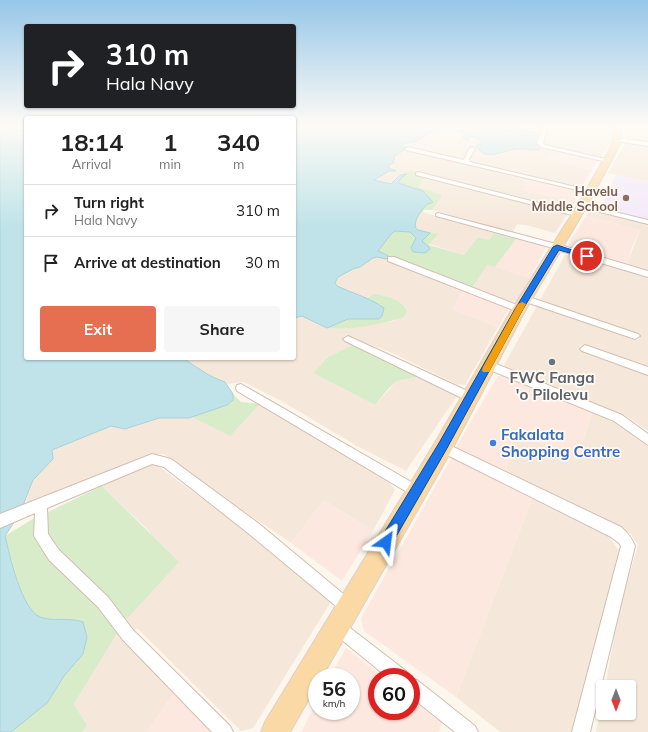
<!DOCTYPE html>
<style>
body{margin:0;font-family:Mulish,sans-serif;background:#f6f6f6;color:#222;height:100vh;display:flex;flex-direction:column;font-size:15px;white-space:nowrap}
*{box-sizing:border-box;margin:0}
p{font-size:13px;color:#767676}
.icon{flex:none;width:22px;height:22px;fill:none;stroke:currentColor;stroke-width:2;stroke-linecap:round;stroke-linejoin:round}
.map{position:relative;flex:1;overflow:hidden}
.side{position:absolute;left:24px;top:116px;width:272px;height:244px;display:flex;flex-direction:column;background:#fff;border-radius:4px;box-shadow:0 1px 3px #0004}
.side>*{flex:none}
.banner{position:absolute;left:24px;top:24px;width:272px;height:84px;border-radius:4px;box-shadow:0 1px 3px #0004;background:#202124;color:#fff;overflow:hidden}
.needle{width:26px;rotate:180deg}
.fabs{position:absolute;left:596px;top:680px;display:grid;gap:8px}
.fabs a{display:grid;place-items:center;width:40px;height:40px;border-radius:4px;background:#fff;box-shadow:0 1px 3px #0004;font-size:20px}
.speed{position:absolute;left:308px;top:668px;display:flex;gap:8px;font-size:20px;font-weight:700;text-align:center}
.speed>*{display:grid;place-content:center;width:52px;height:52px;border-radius:50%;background:#fff;box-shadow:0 1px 3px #0004;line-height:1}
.speed small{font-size:10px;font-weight:400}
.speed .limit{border:6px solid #d22;background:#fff;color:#111}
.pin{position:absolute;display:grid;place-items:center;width:34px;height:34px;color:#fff;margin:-17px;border:2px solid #fff;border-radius:50%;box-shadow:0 1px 4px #0007}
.me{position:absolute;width:44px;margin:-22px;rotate:31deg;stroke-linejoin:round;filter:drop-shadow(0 0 3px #0008)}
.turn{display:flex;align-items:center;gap:14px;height:84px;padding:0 16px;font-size:18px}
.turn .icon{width:52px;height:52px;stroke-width:2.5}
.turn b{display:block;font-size:28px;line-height:34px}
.eta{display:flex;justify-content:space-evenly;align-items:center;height:68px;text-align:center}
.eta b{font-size:24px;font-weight:700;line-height:28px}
.cta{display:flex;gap:8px;margin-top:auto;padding:8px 16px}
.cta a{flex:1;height:46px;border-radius:4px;background:#e76f51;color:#fff;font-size:16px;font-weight:700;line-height:46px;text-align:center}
.cta a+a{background:#f6f6f6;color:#222}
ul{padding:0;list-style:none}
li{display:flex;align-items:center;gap:12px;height:52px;padding:0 16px;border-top:1px solid #e0e0e0}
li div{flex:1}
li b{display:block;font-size:15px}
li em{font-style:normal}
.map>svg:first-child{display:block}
</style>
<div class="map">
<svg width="648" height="732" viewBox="0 0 648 732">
<rect width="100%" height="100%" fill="#fdf6ec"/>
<path fill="#f5e8da" d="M510 126H543L541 133 518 130Z
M548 126H613L611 143 601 157 551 147 544 144Z
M626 126H648V143L626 140Z
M446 128 465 133V137L468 140 470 136 480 138 482 140V143L476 147 484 154 499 155 510 150 521 149 535 150 542 147 552 150 547 160 592 170 581 188 401 146 407 142 418 141 431 131Z
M626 142 648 144V182L608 173Z
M405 149 529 178 523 190 574 202 570 210H566L475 187 407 174 397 177 391 184 374 180 389 171 395 170 389 168 388 166 394 162 393 159 398 153Z
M425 177 564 212 567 215 555 233 530 226 517 224 513 232 432 210 443 195 418 187Z
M593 210 648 224V270L627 264 640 230 586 216 589 211Z
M422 212 467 225 494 233 489 240 478 237 464 255 429 244 437 235 417 229 415 227 416 220Z
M565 255H572L648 277V431L626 416 508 369 504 365 537 306H541L638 340 640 335 540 300Z
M377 256 386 259 463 290 453 309 498 327 465 385 456 384 392 353 358 340 352 345 328 357 313 373 375 405 397 381 423 376 455 391 457 396 406 471 357 446 283 402 244 382 227 384 225 382 216 379 203 372 186 360V358H294V318L295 317 302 316 327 328 335 329H343L394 321 406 308 402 304 383 295 369 296 365 299 336 286 335 283 338 277 353 269 360 267Z
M487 264 530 278 516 301 510 302 472 288Z
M260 404 384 475 395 490 373 531 324 500 291 543 185 471 164 454 146 455 31 505 26 501 33 480 53 459 52 450 111 426 125 429 159 418 192 417 230 435Z
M592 413 615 423 648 446V732H596L603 698V713H629V687H605L620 606 638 545 631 534 504 473 520 434 577 460Z
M148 463H154L330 594 332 600 253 728 241 731 137 628 125 643 174 693 147 732H82L87 725 74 704 124 622 150 532 102 486Z
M532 499 610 538 619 551 574 732H500L456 697Z"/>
<path fill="#fde8e0" d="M552 150 564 151 598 159 592 170 547 160Z
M529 178 580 190 574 202 522 190Z
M586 216 640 230 632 247 627 264 572 248 568 245Z
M516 239 546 247 530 278 495 267Z
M463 290 505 305 509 309 498 327 453 309Z
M503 375 592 413 577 460 520 434 504 473 456 447 498 376Z
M452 457 532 499 456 697 364 631 361 618Z
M324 500 373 531 342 581 291 543Z
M346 648 383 677H377V711H411V699L442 723 439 732H301L317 702V711H351V677H330Z
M174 693 211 732H147Z"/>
<path fill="#f3e8fa" d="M616 175 648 182V220L601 208Z"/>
<path fill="#d8ecc9" d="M411 171 427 174 418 187 443 195 432 210H424C419 216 413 221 417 229L438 234 429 245 464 255 478 237 489 240 494 233 516 239 495 267 487 265 472 288 378 251 392 233 395 231H401L406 218 426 205 430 200 423 191 398 183 405 173Z
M374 294C385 295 404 300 407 312L404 317C384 324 347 331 327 328L348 319H379L371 300 365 299Z
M352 345 423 376 397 381 388 389 375 405 313 373 328 357Z
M227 384 229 390 241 402 260 404 230 436 192 417Z
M102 486 179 562 124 622 74 704 87 725 82 732H0V609L20 589 5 536 31 520Z"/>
<path fill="#bfe3e8" stroke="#a5d3da" d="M0 126H26V358H186V360C199 369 210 377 225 382L233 394V400L227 405 189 418H159L125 429 111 426 52 450 53 459 33 480 20 513 5 536C10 555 21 609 40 617 53 622 69 617 83 622L87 637 83 654 64 676 47 703 11 732H0Z
M294 126H510L518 130 541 133 537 142 542 147 539 150C531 151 524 148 517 149 503 150 486 163 476 146L482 143V140L470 136 468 141 465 139 463 137 465 133C438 126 441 126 419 140 414 143 408 141 401 146L406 148 393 158 395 159 393 160 394 162 388 166 389 168 396 171H389L374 180 391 184 400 175 407 174 402 177 398 183 423 191 432 201 433 202 426 205 419 214 416 220 415 227 418 230 430 233 422 241 428 246 430 249 425 253 413 252 411 248 416 238 410 232 395 231 392 233 378 251 389 256 386 259 377 257 373 258 360 267 353 269 338 277 335 283 337 286C352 293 370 298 384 308L382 316 379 319H348L327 328 302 316 294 318Z"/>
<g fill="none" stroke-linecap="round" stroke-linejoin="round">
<g stroke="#d1beb0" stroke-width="2">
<path id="minor" d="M542 126H548L543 143 545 145 610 160 607 162 541 147 537 143Z
M617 138 648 142V146L615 141V139Z
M408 147 464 160 469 149 472 147 475 149 469 159 470 162 593 191 590 193 406 150 405 149Z
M418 172 578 213 579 214 576 216 416 175V173Z
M582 204 648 220V224L580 207 579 206Z
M438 213 560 245 561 247 557 249 436 216V214Z
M388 257H394L522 307 523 309 519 312 516 311 388 261Z
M526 296 638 334 640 336 635 339 632 338 523 301 522 299 523 297Z
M348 336 474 394 475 397 474 400 470 401 466 400 345 341 343 339Z
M585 345 648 367V375L582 351 580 349Z
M489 361 622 415 648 434V445L614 421 485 368 484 365 485 362Z
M241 384 420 487 422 491 420 495 416 497 412 495 237 391 236 388 237 385Z
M443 442 621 527C628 533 631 537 635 546L590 732H572L621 546 619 543 611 537 439 451 437 447 439 443Z
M152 454 171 459 258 523 353 602 355 607 353 612 348 614 343 612 248 533 164 467 152 464 47 508 48 534 59 550 108 597 133 630 230 726 233 732H212L123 640 98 607 49 560 34 536 35 513 0 528V514Z
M336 618 341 621 406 671 408 677H387L331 631 328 626 331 621Z
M411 678 417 680 475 726 478 732H455L411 697Z"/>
</g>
<g stroke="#d1beb0" stroke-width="2">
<path id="tertiary" d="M557 244 648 271V277L554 249 552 247 554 245Z"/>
</g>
<g stroke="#dad1cd" stroke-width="2">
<path id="primary" d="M613 126H621V140L617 150 587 206 526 309 450 453 322 677H317V685L290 732H261L265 722 436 441 512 309 577 206 609 150 613 140Z"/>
</g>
<use href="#minor" fill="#fff" fill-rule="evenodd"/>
<use href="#tertiary" fill="#fff" fill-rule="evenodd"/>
<use href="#primary" fill="#fbd9a5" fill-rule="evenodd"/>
</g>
<linearGradient id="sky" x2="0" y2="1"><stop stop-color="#97c7e8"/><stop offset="0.55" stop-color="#fefbf6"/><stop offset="1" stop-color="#fefbf6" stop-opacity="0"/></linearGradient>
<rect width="648" height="228" fill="url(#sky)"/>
<path fill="#1a73e8" stroke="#114b97" d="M557 245 591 256 587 258 559 250 523 309 446 450 390 547 386 549 381 547 379 542 381 538 439 443 515 309 553 247Z"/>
<path fill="#f59e0b" d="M522 302 526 304 489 372H483L482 370 483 367 518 304Z"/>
<circle fill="#8d6e63" stroke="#fffaf3" stroke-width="1.5" cx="626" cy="198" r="4"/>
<circle fill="#6b7280" stroke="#fffaf3" stroke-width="1.5" cx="552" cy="362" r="4"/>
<circle fill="#3f7fe0" stroke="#fffaf3" stroke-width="1.5" cx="493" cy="443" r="4"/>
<g text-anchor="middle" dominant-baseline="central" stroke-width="3.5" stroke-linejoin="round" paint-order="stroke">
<g font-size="13" font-weight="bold" fill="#785e54" stroke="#fffaf3" text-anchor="end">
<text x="618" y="191">Havelu<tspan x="618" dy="15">Middle School</tspan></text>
</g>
<g font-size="15" font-weight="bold" fill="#5b616d" stroke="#fffaf3">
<text x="552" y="377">FWC Fanga<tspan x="552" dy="17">'o Pilolevu</tspan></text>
</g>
<g font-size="15" font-weight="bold" fill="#366cbe" stroke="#fffaf3" text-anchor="start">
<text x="501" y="434">Fakalata<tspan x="501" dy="17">Shopping Centre</tspan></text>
</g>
</g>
</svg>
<div class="fabs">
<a><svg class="needle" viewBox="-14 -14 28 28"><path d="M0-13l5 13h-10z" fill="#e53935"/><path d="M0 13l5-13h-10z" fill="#767676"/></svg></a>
</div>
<div class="speed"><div>56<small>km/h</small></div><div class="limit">60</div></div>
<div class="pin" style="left:587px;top:256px;background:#d93025"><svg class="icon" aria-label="arrive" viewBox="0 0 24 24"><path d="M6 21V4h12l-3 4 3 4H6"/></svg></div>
<svg class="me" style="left:386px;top:542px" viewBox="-20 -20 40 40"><path d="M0-17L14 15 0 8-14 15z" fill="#1a73e8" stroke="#fff" stroke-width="4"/></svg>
<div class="banner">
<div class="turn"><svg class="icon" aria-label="right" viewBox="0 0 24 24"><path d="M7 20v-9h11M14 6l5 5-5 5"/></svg><div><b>310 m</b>Hala Navy</div></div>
</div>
<section class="side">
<div class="eta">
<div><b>18:14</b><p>Arrival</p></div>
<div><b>1</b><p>min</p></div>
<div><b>340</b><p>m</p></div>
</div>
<ul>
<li><svg class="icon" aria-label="right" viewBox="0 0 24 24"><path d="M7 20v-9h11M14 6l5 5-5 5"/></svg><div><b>Turn right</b><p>Hala Navy</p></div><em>310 m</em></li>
<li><svg class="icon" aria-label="arrive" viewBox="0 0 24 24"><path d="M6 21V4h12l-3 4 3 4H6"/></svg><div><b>Arrive at destination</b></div><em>30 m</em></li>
</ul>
<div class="cta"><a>Exit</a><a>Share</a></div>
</section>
</div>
